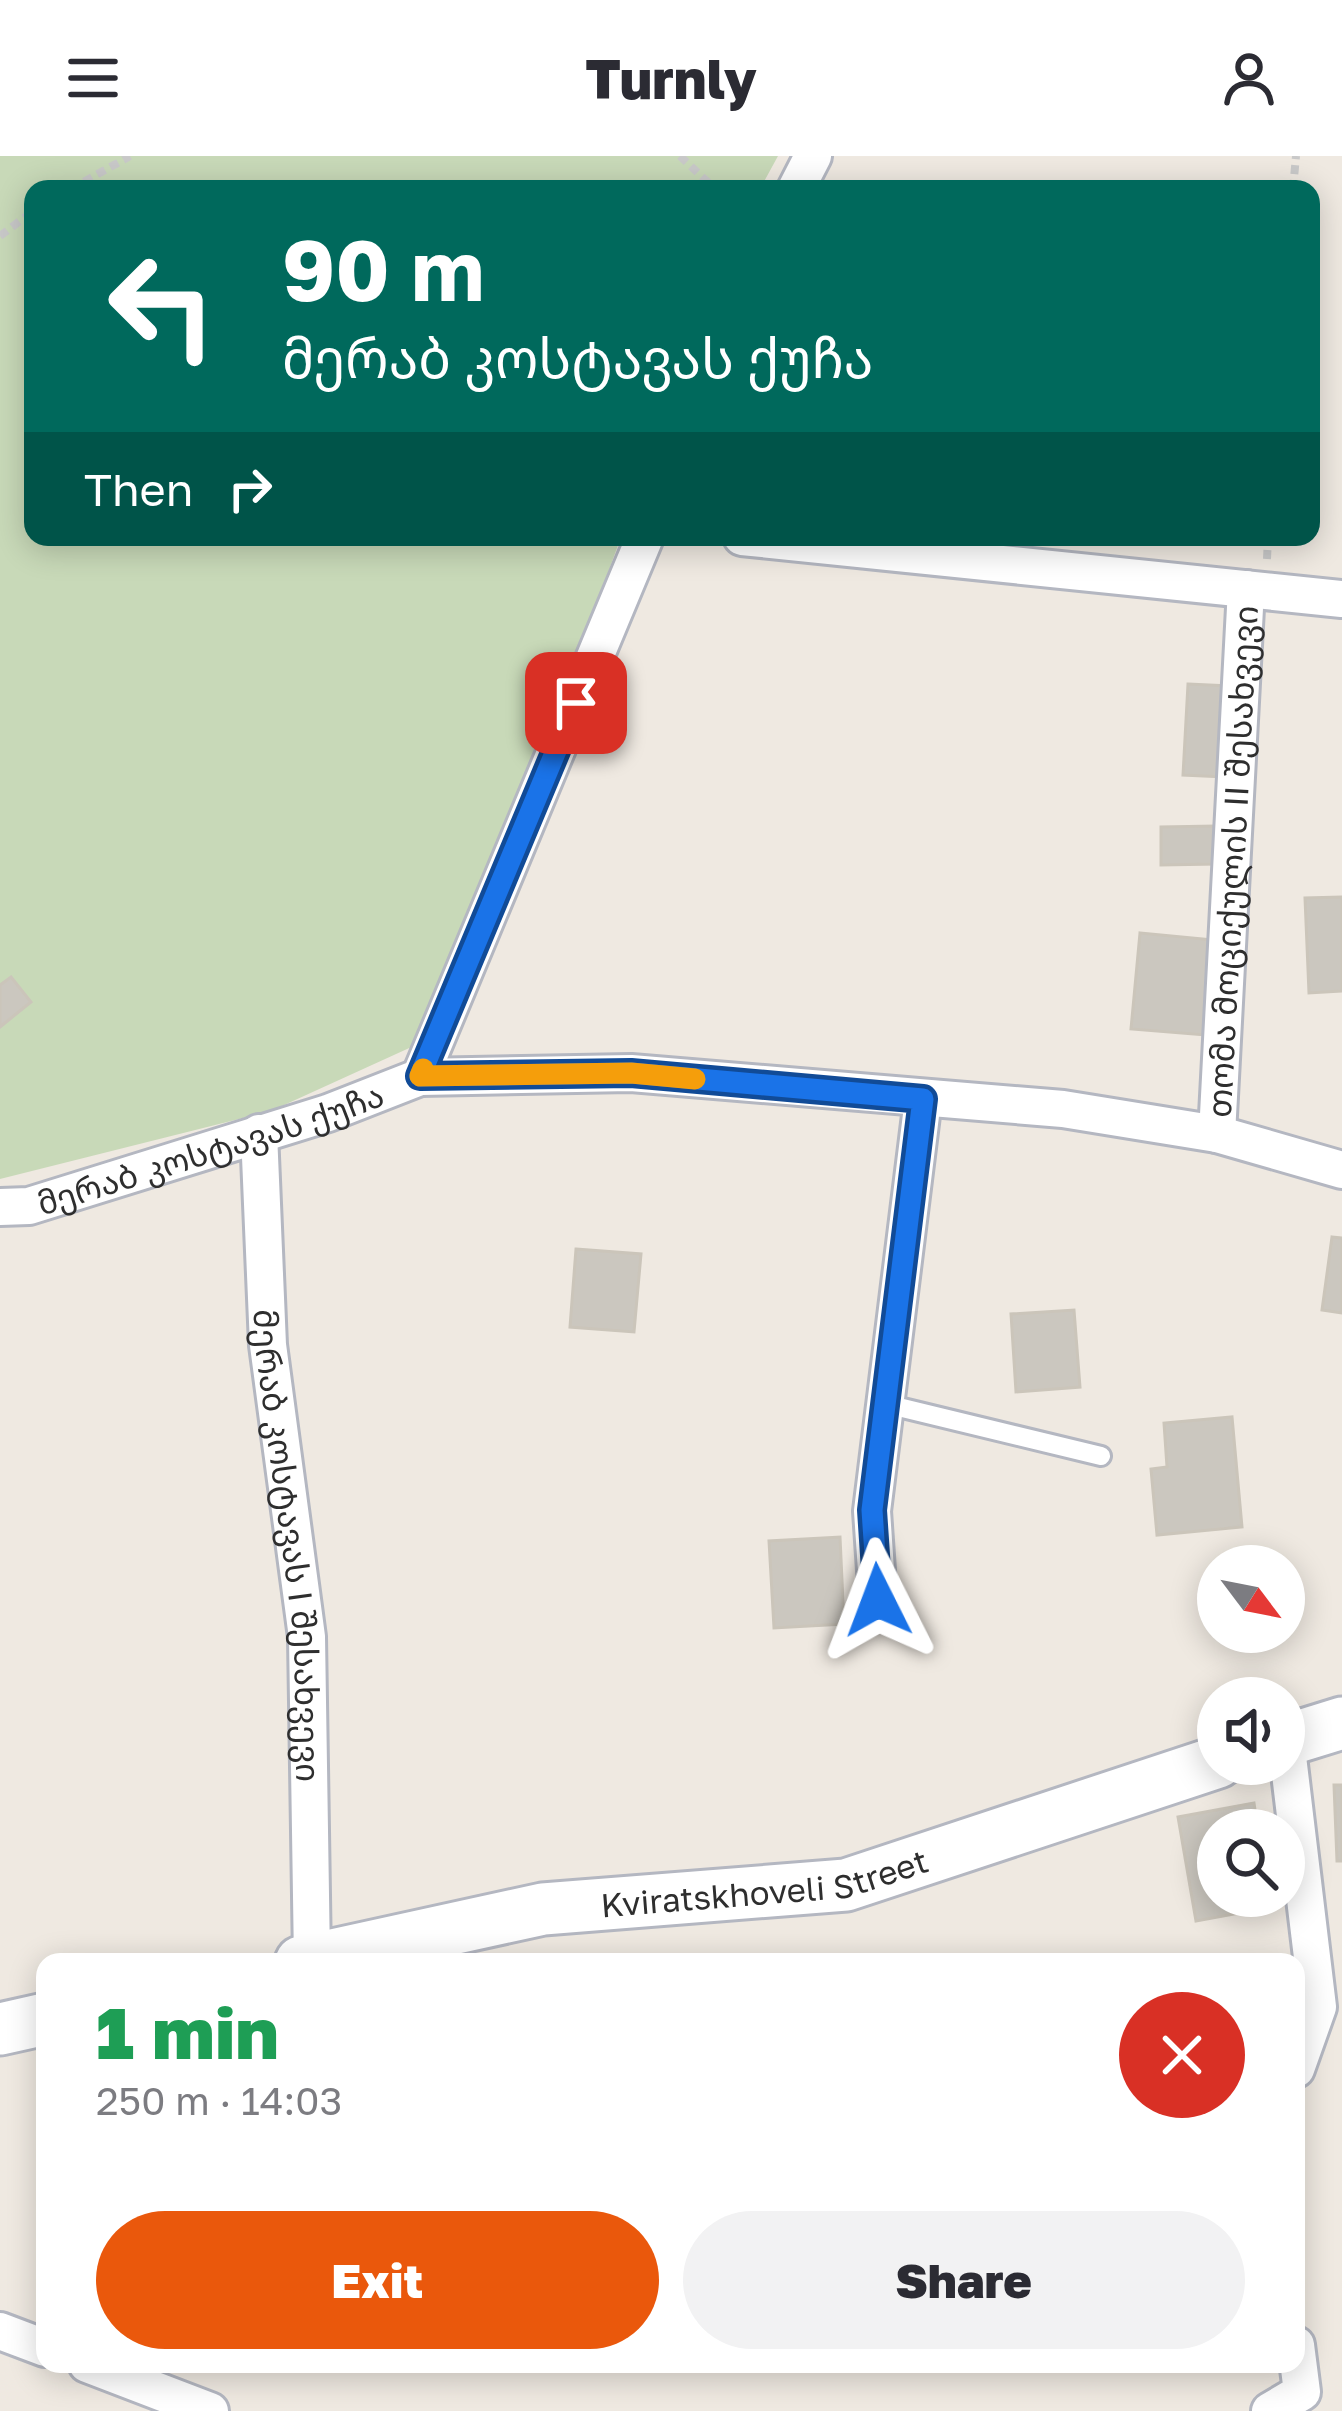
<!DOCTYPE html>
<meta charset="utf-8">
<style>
body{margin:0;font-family:"Golos Text","Noto Sans Georgian",sans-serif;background:#f2f2f3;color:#2b2b33;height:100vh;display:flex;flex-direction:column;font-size:45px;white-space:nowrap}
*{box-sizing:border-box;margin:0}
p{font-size:39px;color:#7c7c81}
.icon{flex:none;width:66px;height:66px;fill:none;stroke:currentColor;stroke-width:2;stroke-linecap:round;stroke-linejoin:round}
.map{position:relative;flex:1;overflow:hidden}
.drawer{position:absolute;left:36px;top:1797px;width:1269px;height:420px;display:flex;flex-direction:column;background:#fff;border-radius:24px;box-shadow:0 6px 30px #0003}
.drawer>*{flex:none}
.guide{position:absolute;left:24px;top:24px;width:1296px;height:366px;border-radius:24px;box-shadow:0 6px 30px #0003;background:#00695c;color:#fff;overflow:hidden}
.needle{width:78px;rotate:122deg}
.buttons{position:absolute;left:1197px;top:1389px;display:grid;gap:24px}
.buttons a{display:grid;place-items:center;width:108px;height:108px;border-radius:50%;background:#fff;box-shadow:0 6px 30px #0003;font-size:60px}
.pin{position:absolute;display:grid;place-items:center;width:102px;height:102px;color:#fff;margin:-51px;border-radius:24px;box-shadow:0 6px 18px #0006}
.me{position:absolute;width:132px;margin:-66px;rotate:357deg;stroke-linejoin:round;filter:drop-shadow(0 0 9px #0008)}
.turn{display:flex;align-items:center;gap:42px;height:252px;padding:0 60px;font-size:54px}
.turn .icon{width:156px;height:156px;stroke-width:2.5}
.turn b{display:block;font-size:84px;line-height:102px}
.then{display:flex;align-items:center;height:114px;padding:0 60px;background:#0003;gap:24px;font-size:45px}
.round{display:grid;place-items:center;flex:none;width:126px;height:126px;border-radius:63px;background:#f2f2f3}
.headline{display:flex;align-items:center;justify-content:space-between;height:204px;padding:0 60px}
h1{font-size:72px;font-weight:800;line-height:90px;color:#1e9e55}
.primary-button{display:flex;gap:24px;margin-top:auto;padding:24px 60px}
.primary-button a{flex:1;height:138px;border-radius:72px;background:#ea580c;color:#fff;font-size:48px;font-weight:800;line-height:138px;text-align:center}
.primary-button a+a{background:#f2f2f3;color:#2b2b33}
header{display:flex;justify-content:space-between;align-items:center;height:156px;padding:0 60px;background:#fff;font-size:54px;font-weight:800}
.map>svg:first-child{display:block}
</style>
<header><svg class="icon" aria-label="menu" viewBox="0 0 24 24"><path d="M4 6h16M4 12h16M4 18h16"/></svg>Turnly<svg class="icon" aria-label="person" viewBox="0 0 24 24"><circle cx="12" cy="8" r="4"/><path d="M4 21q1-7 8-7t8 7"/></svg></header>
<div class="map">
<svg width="1342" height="2255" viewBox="0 0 1342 2255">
<rect width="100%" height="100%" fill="#efe9e1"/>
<path fill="#c8d9b8" d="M0 0H778L760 33H33V381H621L440 878 271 955 0 1023Z"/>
<path fill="#cbc7bf" stroke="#cbc5ba" stroke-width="3" d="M1188 528 1229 530 1224 621 1183 619Z
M1215 670 1216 708 1161 709V671Z
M1342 741V835L1309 837 1305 742Z
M1140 777 1214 784 1205 879 1131 873Z
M11 821 31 846 0 871V829Z
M1332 1081 1342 1082V1157L1322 1154Z
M576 1093 641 1098 634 1176 570 1171Z
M1074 1154 1080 1231 1016 1236 1011 1158Z
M1232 1261 1242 1371 1157 1379 1151 1313 1167 1311 1164 1267Z
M840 1381 844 1468 774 1472 769 1385Z
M1334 1629H1342V1705H1337Z
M1254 1647 1258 1674H1218V1740H1270L1272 1751 1196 1765 1178 1661Z"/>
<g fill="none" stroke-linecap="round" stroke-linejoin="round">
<g stroke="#b4b7c1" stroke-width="24">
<path id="lane" d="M882 1247 1101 1300"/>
</g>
<g stroke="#b4b7c1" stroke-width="42">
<g id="street">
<path d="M796 33 813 0"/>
<path d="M742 381 1342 443"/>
<path d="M420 921 645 381"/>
<path id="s1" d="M259 977 268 1189 307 1481 312 1804"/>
<path id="s2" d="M1217 978 1246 433"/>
<path id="s3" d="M0 1051 29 1050 328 957 420 921 631 917 1063 953 1217 978 1342 1014"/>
<path d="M878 1444 872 1355 923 943"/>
<path d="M1286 1584 1318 1851 1296 1913"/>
<path d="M0 2175 45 2192"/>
<path d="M87 2208 210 2255"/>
<path d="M1270 2255 1302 2236 1296 2189"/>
</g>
</g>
<g stroke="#b4b7c1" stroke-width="57">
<g id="secondary">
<path d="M1284 1585 1342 1567"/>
<path id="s4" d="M301 1806 543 1753 846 1729 1218 1606"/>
<path d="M0 1873 45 1863"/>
</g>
</g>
<path stroke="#c9c9c9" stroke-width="8" stroke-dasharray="9 6" stroke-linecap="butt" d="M680 0 715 33
M71 33 130 0
M1293 33 1296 0
M0 80 33 55
M1267 403 1268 381"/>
<use href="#lane" stroke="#fff" stroke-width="18"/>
<use href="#street" stroke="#fff" stroke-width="36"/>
<use href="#secondary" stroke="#fff" stroke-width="51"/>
</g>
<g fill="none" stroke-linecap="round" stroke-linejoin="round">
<g stroke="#114b97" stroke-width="30">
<path id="route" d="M576 547 420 920 631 917 923 943 872 1354 878 1444"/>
</g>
<use href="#route" stroke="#1a73e8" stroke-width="21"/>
<path stroke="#f59e0b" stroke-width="21" d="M423 913 420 920 631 917 695 923"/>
</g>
<g text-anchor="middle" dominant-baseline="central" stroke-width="9" stroke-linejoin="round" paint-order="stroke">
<g font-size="33" fill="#2e2e2e" stroke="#fff">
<text stroke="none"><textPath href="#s2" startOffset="273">თომა მოციქულის II შესახვევი</textPath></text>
<text stroke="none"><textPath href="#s3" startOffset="219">მერაბ კოსტავას ქუჩა</textPath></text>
<text stroke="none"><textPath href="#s1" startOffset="414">მერაბ კოსტავას I შესახვევი</textPath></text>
<text stroke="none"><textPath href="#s4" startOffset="471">Kviratskhoveli Street</textPath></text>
</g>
</g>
</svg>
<div class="buttons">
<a><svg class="needle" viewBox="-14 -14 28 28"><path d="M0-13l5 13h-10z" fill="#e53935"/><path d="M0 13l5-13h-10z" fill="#7c7c81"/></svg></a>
<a><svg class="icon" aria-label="sound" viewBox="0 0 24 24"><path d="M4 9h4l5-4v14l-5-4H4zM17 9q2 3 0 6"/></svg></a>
<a><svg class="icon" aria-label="search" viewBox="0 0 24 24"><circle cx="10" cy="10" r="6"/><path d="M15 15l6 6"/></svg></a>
</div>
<div class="pin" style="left:576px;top:547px;background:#d93025"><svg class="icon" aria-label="arrive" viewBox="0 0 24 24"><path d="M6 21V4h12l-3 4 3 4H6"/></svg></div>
<svg class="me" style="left:878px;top:1444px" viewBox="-20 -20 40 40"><path d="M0-17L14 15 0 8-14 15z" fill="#1a73e8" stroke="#fff" stroke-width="4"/></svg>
<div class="guide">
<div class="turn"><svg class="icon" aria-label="left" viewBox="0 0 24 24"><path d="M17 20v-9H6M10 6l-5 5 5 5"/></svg><div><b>90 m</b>მერაბ კოსტავას ქუჩა</div></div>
<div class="then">Then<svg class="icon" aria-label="right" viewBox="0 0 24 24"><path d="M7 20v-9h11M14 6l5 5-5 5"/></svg></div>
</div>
<section class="drawer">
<div class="headline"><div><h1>1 min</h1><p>250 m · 14:03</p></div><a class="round" style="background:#d93025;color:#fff"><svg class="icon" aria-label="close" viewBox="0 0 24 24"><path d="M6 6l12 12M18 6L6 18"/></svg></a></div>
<div class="primary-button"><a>Exit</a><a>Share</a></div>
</section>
</div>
